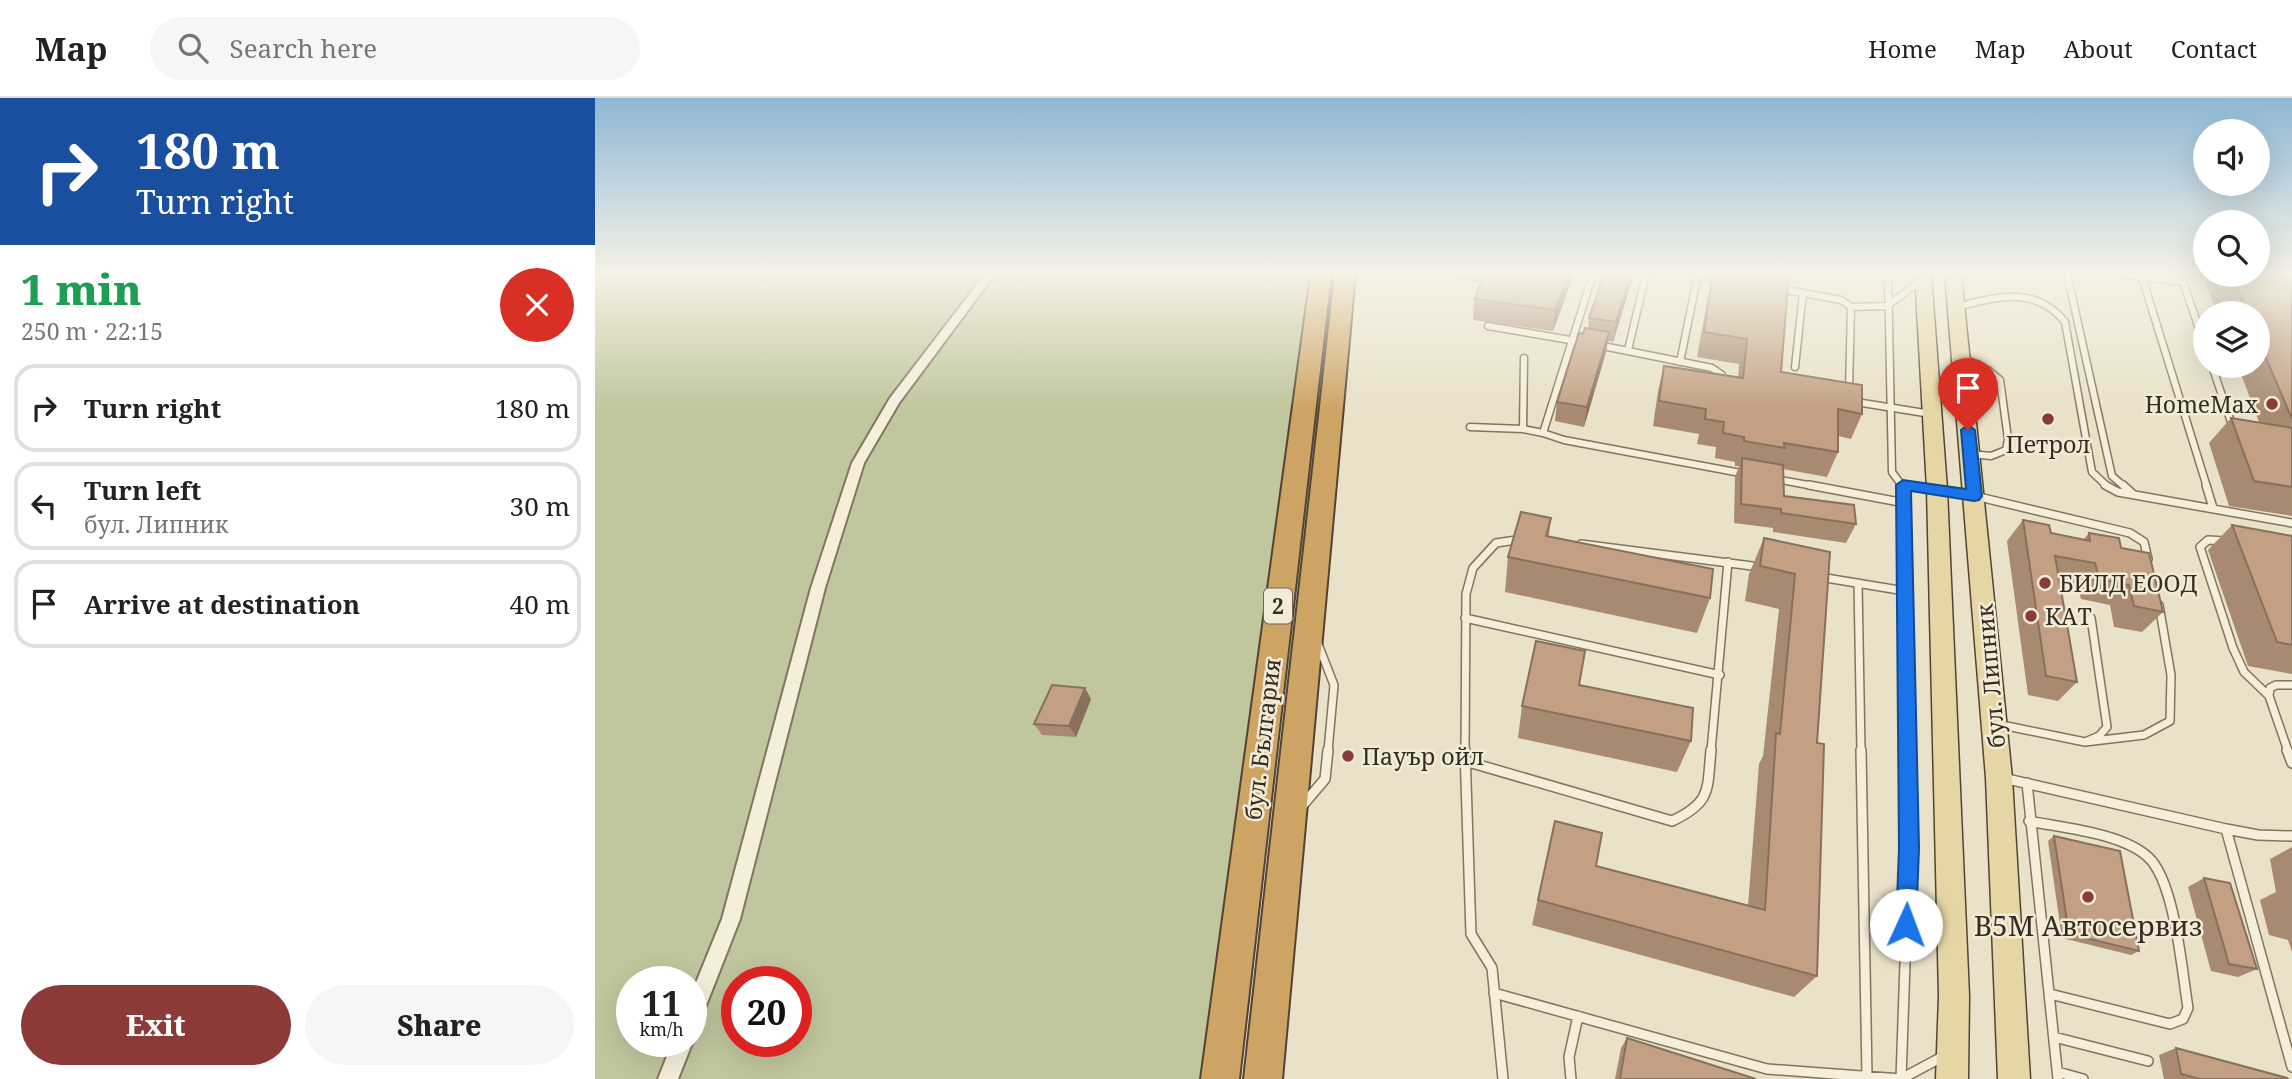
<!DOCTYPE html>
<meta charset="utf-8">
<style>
body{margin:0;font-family:"Noto Serif",serif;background:#f6f6f6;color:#222;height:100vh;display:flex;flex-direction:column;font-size:26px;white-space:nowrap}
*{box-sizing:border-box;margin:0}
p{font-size:23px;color:#767676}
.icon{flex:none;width:38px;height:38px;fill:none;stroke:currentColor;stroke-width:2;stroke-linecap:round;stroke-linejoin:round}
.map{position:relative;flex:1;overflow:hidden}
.sheet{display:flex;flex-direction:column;background:#fff;width:595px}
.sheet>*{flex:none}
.banner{background:#1a4fa0;color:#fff;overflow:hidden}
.fabs{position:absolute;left:1598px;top:21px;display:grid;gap:14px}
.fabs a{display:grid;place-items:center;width:77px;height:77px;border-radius:50%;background:#fff;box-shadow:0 7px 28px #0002;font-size:35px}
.speed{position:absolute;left:21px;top:868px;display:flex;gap:14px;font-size:35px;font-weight:700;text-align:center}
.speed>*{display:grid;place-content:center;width:91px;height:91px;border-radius:50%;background:#fff;box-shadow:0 7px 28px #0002;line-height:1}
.speed small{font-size:18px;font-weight:400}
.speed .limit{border:10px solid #d22;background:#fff;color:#111}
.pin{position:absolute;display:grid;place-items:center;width:60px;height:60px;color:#fff;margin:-72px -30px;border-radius:50% 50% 50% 0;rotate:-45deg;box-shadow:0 0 7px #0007}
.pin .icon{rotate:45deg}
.me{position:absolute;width:77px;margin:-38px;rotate:2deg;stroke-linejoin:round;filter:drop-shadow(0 0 5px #0008)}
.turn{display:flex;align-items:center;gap:24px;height:147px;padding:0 21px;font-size:32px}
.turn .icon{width:91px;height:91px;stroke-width:2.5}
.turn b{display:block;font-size:49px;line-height:60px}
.round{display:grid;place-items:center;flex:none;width:74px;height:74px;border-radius:37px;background:#f6f6f6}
.head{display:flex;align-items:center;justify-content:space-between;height:119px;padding:0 21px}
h1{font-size:42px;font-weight:800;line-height:52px;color:#1e9e55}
.primary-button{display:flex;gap:14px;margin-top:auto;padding:14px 21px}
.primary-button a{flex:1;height:80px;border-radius:42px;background:#8b3a37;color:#fff;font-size:28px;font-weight:800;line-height:80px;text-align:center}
.primary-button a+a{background:#f6f6f6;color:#222}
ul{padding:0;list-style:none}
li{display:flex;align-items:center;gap:21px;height:88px;margin:0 14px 10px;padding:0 7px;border:4px solid #e0e0e0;border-radius:21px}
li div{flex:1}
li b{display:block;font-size:26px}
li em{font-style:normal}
header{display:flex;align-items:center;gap:42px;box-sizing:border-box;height:98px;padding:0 35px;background:#fff;border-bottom:2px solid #e0e0e0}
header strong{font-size:33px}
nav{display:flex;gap:38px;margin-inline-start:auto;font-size:24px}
.search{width:490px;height:63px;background:#f6f6f6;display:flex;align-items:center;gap:18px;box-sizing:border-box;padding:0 24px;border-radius:38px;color:#767676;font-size:26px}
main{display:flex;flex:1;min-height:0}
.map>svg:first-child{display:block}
</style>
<header>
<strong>Map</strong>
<div class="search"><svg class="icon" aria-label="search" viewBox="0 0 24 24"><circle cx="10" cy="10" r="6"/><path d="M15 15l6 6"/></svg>Search here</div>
<nav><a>Home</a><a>Map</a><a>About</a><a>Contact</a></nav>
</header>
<main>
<section class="sheet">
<div class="banner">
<div class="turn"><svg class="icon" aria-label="right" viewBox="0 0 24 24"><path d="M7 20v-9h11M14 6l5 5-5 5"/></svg><div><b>180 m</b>Turn right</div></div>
</div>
<div class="head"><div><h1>1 min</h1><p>250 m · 22:15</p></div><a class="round" style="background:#d93025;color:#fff"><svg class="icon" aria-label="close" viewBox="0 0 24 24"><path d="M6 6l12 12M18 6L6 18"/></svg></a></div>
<ul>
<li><svg class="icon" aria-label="right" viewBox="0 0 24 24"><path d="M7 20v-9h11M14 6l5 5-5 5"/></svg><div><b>Turn right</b></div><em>180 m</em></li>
<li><svg class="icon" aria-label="left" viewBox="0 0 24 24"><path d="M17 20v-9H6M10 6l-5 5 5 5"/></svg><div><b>Turn left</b><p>бул. Липник</p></div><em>30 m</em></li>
<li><svg class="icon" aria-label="arrive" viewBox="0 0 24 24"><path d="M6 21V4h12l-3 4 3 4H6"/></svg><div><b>Arrive at destination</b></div><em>40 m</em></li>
</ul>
<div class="primary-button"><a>Exit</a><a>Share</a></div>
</section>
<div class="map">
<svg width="1697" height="981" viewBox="0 0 1697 981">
<rect width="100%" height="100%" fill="#e9e1c8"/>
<path fill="#c0c69d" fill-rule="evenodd" d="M0 176H716L613 981H0ZM37 884H96V943H37ZM142 884H201V943H142Z"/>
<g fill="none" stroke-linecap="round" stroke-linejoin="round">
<g stroke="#83745f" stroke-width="9">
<path id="lane-far2" d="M998 176 948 335 969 342 1151 376
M1099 176 1126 180
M1293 176 1297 374 1308 389
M1472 176 1517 378 1530 389
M1527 176 1588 184 1610 248
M1547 179 1612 389
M1186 191 1246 202 1256 209 1292 208 1327 182
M1361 209C1402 199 1440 187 1470 224L1497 374 1513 389
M893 228 981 243
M1003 247 1117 270 1127 277
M1033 252 1051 176
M1366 259 1393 272 1405 282 1413 341 1411 352 1396 358 1376 356
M1085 264 1103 176
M1617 268 1638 330
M1200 269 1208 195
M1254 292 1256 209
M1261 304 1336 316
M875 329 928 331 948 335
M928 331 929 260
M1180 381 1224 389
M1308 387 1324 389"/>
</g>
<g stroke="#83745f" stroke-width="10">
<path id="lane-far1" d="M1214 387 1310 405
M1308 387 1313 653
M1311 387 1339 391
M1510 387 1523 394 1697 425
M1528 387 1538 396
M1611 387 1618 410
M1380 398 1535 435 1549 444 1553 461
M1631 443 1613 442 1605 449 1638 550 1649 574 1674 598 1693 653
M986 446 1165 469
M1225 479 1310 493
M1263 485 1266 653
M870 520 1125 577
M723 546 739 587 733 653
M1674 598 1675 590 1681 587H1697
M1402 626 1490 644 1504 638 1512 629 1496 520
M1490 644 1549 637 1575 623 1576 577 1564 507
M870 653 871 496 878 470 901 445 928 441
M1116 653 1133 464"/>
</g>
<g stroke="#83745f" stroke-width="12">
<path id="lane" d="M870 652 876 836 897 870 908 981
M1266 652 1272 978
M1692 652 1697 665
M870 663 1077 723C1117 704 1112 692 1116 652
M1408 680 1631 731 1697 969
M1432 685 1463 981
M707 708 730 681 733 652
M1434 723C1468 730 1527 735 1553 759 1580 783 1587 874 1593 910L1588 921 1575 926 1455 896
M1631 731 1663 737 1697 738
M899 895 1172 971 1306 981 1314 750 1313 652
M1459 939 1553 963
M1463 974 1488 981
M976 981 974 959 983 918
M1306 981 1347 959"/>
</g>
<g stroke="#83745f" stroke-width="4">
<path id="street" d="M390 176H400L304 305 269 365 230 490 145 821 103 928 96 930V897L127 821 216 490 257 365 295 300Z
M96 940 98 943 83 981H63L78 943H96Z"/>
</g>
<g stroke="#524333" stroke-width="3">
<path id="primary" d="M1320 176H1336L1352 391 1374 898 1373 981H1341L1344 898 1332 391Z
M1350 176H1366L1417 680 1435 981H1403L1391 680Z"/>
</g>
<g stroke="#524333" stroke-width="4">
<path id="highway" d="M716 176H736L644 981H606Z
M740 176H760L687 981H649Z"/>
</g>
<use href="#lane-far2" stroke="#f5eedb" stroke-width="6"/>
<use href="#lane-far1" stroke="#f5eedb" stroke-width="7"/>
<use href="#lane" stroke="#f5eedb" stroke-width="9"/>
<use href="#street" fill="#f5eedb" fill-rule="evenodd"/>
<use href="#primary" fill="#e7d6a5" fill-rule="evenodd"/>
<use href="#highway" fill="#cea464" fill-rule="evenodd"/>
</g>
<path fill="#a88a71" d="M860 176H979L958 233 878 222 879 201 886 185 859 180Z
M1009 176H1039L1018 244 1013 243 1011 254 989 329 960 323 962 304 988 236 993 231 994 220Z
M1117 176H1194L1186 274 1267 316 1256 341 1243 338V354L1232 379 1188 371 1189 398 1261 426 1251 445 1178 434V430L1139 425 1140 379 1144 368H1140V364L1120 360 1121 349 1102 346 1104 336 1058 328 1063 293 1069 268 1143 280 1144 266 1102 259Z
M1697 176V418L1634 408 1614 345 1636 320 1664 324 1643 268H1662V215H1622L1610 184 1615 177Z
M956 420 954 438 1115 500 1102 535 910 494 913 459Z
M1428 422 1456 435 1489 441 1494 435 1526 450 1568 514 1547 534 1519 529 1515 507 1486 501 1482 486 1464 483 1482 584 1463 603 1433 597 1412 443Z
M1637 427 1697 438V576L1653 568 1613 452Z
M1169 440 1235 454 1222 645V878L1199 899 937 827 960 723 1001 768 1153 808 1164 666 1168 658 1184 511 1150 503 1154 476Z
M496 601 481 639 447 637 439 626Z
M927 608 1096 643 1082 674 923 640Z
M1459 738 1544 853 1536 857 1467 840 1453 743Z
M1697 749V854L1693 842 1674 837 1665 802 1681 794 1675 761Z
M1609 780 1662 871 1643 879 1616 873 1593 789Z
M1032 940 1161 981H1020L1026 950Z
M1581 950 1693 981H1569L1564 957Z"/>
<path fill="#88705c" d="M974 176H979L958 233 960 212Z
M1036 176H1039L1018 244 1021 224Z
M1014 234 1011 254 989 329 992 309Z
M490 590 496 601 481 639 474 628Z"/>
<path fill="#c3a083" stroke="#88705c" stroke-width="2" d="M890 176H974L960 212 879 201Z
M1009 176H1036L1021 224 994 220Z
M1118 176H1194L1186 274 1267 287V316L1243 311V354L1189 345 1190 350 1149 343V339L1128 335 1129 324 1110 321 1111 311 1064 303 1069 268 1148 280 1152 241 1109 234Z
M1662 176H1697V321L1662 239V215H1653L1637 177H1662Z
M990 230 1014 234 992 309 962 304 984 235 988 236Z
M1636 320 1697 330V389L1659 383Z
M1147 360 1188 367 1189 398 1259 407 1261 426 1186 415V411L1146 406Z
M926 414 956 420 951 438 1118 471 1115 500 913 459Z
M1428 422 1454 427 1456 435 1495 443 1494 435 1524 440 1526 450 1554 455 1568 514 1539 508 1534 487 1504 481 1500 465 1460 458 1482 584 1451 578Z
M1637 427 1697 438V547L1682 544Z
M1169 440 1235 454 1222 645 1229 646 1222 878 943 802 960 723 1007 735 1001 768 1170 812 1181 635 1185 636 1200 476 1165 468Z
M941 543 990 553 984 587 1098 610 1096 643 927 608Z
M457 587 490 590 474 628 439 626Z
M1459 738 1525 753 1544 853 1474 836Z
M1609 780 1635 785 1662 871 1634 866Z
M1032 940 1161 981H1025Z
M1581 950 1692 980 1693 981H1605L1586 976Z"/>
<linearGradient id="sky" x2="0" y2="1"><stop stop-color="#8fb8d5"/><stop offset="0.56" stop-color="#f5f2e6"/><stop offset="1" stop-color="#f5f2e6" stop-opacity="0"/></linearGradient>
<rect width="1697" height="313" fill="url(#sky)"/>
<path fill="#1a73e8" stroke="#114b97" stroke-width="2" d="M1373 327 1380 332 1387 398 1384 402 1379 403 1316 393 1324 750 1321 827 1318 834 1311 837 1304 834 1301 827 1304 750 1301 387 1308 382 1371 391 1366 332Z"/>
<g fill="#8b3a37" stroke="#f2ebd7" stroke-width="2.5">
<circle cx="1677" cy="306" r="7"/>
<circle cx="1453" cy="321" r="7"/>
<circle cx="1450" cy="485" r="7"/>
<circle cx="1436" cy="518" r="7"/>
<circle cx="753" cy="658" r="7"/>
<circle cx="1493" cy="799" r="7"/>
</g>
<g text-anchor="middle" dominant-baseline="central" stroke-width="5" stroke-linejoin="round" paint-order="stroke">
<rect fill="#f2ebd7" stroke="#6e6558" stroke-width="2" x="669" y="490.5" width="28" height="35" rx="5"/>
<g font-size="21" font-weight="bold" fill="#352c21">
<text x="683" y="508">2</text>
</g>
<g font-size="23" fill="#352c21" stroke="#f2ebd7" text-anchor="start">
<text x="1663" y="306" text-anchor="end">HomeMax</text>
<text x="1453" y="346" text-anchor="middle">Петрол</text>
<text x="1464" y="485">БИЛД ЕООД</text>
<text x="1450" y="518">КАТ</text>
<text x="767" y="658">Пауър ойл</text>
</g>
<g font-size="23" fill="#352c21" stroke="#f2ebd7">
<text transform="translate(1395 578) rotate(-95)">бул. Липник</text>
<text transform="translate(667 641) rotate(-83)">бул. България</text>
</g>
<g font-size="28" fill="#352c21" stroke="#f2ebd7">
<text x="1493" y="827">В5М Автосервиз</text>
</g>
</g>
</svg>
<div class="fabs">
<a><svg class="icon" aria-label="sound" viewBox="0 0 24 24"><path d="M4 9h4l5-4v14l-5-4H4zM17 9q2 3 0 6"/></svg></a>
<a><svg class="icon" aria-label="search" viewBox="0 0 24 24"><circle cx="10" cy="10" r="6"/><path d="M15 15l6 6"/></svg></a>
<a><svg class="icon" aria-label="layers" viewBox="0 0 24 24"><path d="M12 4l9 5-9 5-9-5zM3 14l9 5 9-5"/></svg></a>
</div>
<div class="speed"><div>11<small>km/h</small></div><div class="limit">20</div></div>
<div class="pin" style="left:1373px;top:332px;background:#d93025"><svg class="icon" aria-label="arrive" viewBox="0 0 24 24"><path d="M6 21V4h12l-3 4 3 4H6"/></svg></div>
<svg class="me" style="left:1311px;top:827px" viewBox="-20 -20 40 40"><circle r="19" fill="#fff"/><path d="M0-13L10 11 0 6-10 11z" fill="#1a73e8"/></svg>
</div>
</main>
